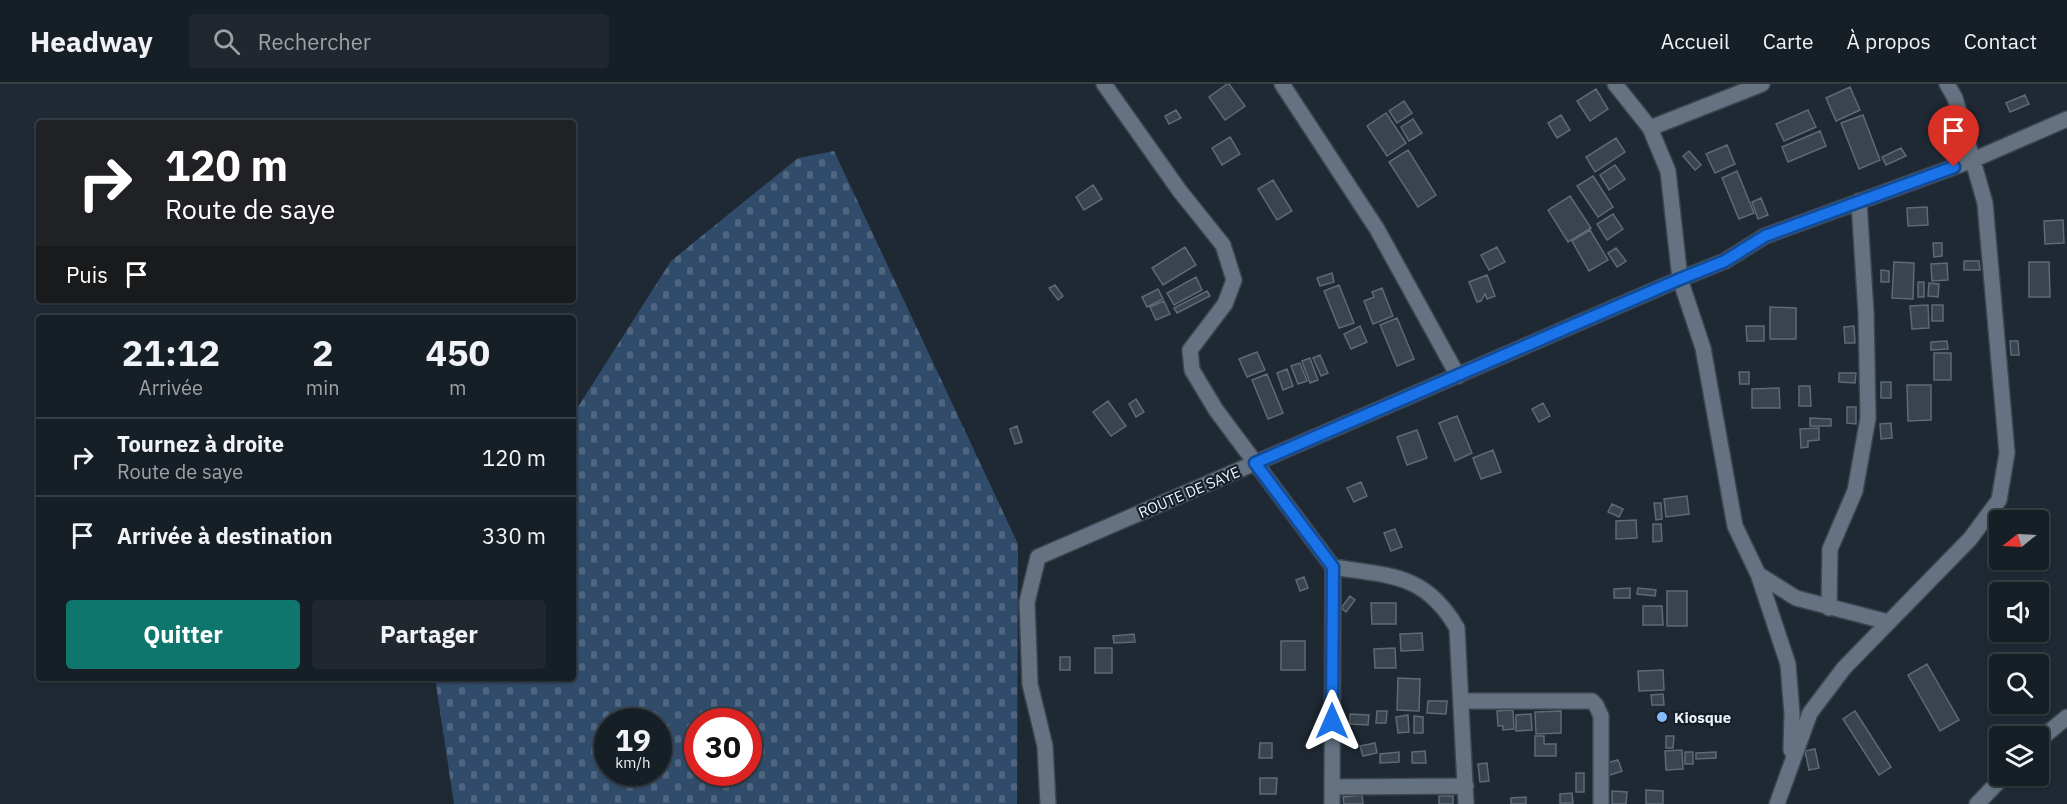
<!DOCTYPE html>
<html lang="fr">
<meta charset="utf-8">
<style>
body{margin:0;font-family:"IBM Plex Sans",sans-serif;background:#20272e;color:#f1f3f6;height:100vh;display:flex;flex-direction:column;font-size:22px;white-space:nowrap}
*{box-sizing:border-box;margin:0}
p{font-size:20px;color:#9ea2a7}
.icon{flex:none;width:33px;height:33px;fill:none;stroke:currentColor;stroke-width:2;stroke-linecap:round;stroke-linejoin:round}
.map{position:relative;flex:1;overflow:hidden}
.sheet{position:absolute;left:36px;top:231px;width:540px;height:366px;display:flex;flex-direction:column;background:#171f26;border-radius:6px;box-shadow:0 2px 4px #0004,0 0 0 2px #363d43}
.sheet>*{flex:none}
.banner{position:absolute;left:36px;top:36px;width:540px;height:183px;border-radius:6px;box-shadow:0 2px 4px #0004,0 0 0 2px #363d43;background:#202124;color:#fff;overflow:hidden}
.needle{width:39px;rotate:252deg}
.tools{position:absolute;left:1989px;top:426px;display:grid;gap:12px}
.tools a{display:grid;place-items:center;width:60px;height:60px;border-radius:6px;background:#171f26;box-shadow:0 2px 4px #0004,0 0 0 2px #363d43;font-size:30px}
.speed{position:absolute;left:594px;top:624px;display:flex;gap:12px;font-size:30px;font-weight:700;text-align:center}
.speed>*{display:grid;place-content:center;width:78px;height:78px;border-radius:50%;background:#171f26;box-shadow:0 2px 4px #0004,0 0 0 2px #363d43;line-height:1}
.speed small{font-size:15px;font-weight:400}
.speed .limit{border:9px solid #d22;background:#fff;color:#111}
.pin{position:absolute;display:grid;place-items:center;width:51px;height:51px;color:#fff;margin:-62px -26px;border-radius:50% 50% 50% 0;rotate:-45deg;box-shadow:0 0 6px #0007}
.pin .icon{rotate:45deg}
.me{position:absolute;width:66px;margin:-33px;rotate:0deg;stroke-linejoin:round;filter:drop-shadow(0 0 4px #0008)}
.turn{display:flex;align-items:center;gap:21px;height:126px;padding:0 30px;font-size:27px}
.turn .icon{width:78px;height:78px;stroke-width:2.5}
.turn b{display:block;font-size:42px;line-height:51px}
.then{display:flex;align-items:center;height:57px;padding:0 30px;background:#0003;gap:12px;font-size:22px}
.eta{display:flex;justify-content:space-evenly;align-items:center;height:102px;text-align:center}
.eta b{font-size:36px;font-weight:700;line-height:42px}
.action{display:flex;gap:12px;margin-top:auto;padding:12px 30px}
.action a{flex:1;height:69px;border-radius:6px;background:#0f766e;color:#fff;font-size:24px;font-weight:700;line-height:69px;text-align:center}
.action a+a{background:#20272e;color:#f1f3f6}
ul{padding:0;list-style:none}
li{display:flex;align-items:center;gap:18px;height:78px;padding:0 30px;border-top:2px solid #363d43}
li div{flex:1}
li b{display:block;font-size:22px}
li em{font-style:normal}
header{display:flex;align-items:center;gap:36px;box-sizing:border-box;height:84px;padding:0 30px;background:#171f26;border-bottom:2px solid #363d43}
header strong{font-size:28px}
nav{display:flex;gap:33px;margin-inline-start:auto;font-size:21px}
.search{width:420px;height:54px;background:#20272e;display:flex;align-items:center;gap:15px;box-sizing:border-box;padding:0 21px;border-radius:6px;color:#9ea2a7;font-size:22px}
.map>svg:first-child{display:block}
</style>
<header>
<strong>Headway</strong>
<div class="search"><svg class="icon" aria-label="search" viewBox="0 0 24 24"><circle cx="10" cy="10" r="6"/><path d="M15 15l6 6"/></svg>Rechercher</div>
<nav><a>Accueil</a><a>Carte</a><a>À propos</a><a>Contact</a></nav>
</header>
<div class="map">
<svg width="2067" height="720" viewBox="0 0 2067 720">
<defs>
<pattern id="cemetery-stones" width="16" height="16" patternUnits="userSpaceOnUse" patternTransform="scale(1.5)"><rect width="16" height="16" fill="#314c6a"/><path d="M2 7V4a2 2 0 0 1 4 0v3zM10 15v-3a2 2 0 0 1 4 0v3z" fill="#4f6680"/></pattern>
</defs>
<rect width="100%" height="100%" fill="#1f2933"/>
<path fill="url(#cemetery-stones)" fill-rule="evenodd" d="M834 67 1018 460 1017 720H454L435 594H573V327L576 326 671 177 798 74ZM608 638H658V688H608ZM698 638H748V688H698Z"/>
<path fill="#3a4450" stroke="#5e6976" stroke-width="1.5" d="M1227 0H1229L1245 22 1225 36 1209 13Z
M1850 3 1860 26 1836 37 1826 14Z
M1596 5 1608 25 1590 37 1577 17Z
M2025 11 2029 20 2010 28 2006 19Z
M1404 17 1412 29 1397 39 1389 27Z
M1176 26 1181 34 1169 40 1165 32Z
M1808 26 1816 43 1784 57 1776 40Z
M1386 29 1406 59 1387 72 1367 42Z
M1561 31 1570 46 1557 54 1548 39Z
M1863 31 1880 76 1859 85 1841 39Z
M1413 35 1422 49 1409 57 1401 43Z
M1820 47 1826 62 1788 78 1782 63Z
M1230 53 1240 70 1222 81 1212 64Z
M1616 54 1625 68 1595 88 1586 73Z
M1727 61 1735 80 1715 89 1706 70Z
M1901 64 1906 72 1886 81 1882 73Z
M1408 66 1436 111 1418 123 1389 78Z
M1689 67 1701 81 1695 86 1683 72Z
M1615 81 1625 95 1609 106 1600 91Z
M1737 87 1754 129 1739 135 1722 94Z
M1593 92 1613 123 1598 133 1577 102Z
M1273 96 1292 127 1277 136 1258 105Z
M1093 101 1102 115 1084 126 1076 113Z
M1570 112 1591 144 1568 158 1548 126Z
M1761 114 1768 131 1758 135 1752 118Z
M1927 123 1928 141 1908 142 1907 124Z
M1613 130 1623 145 1607 156 1597 140Z
M2063 136 2064 159 2045 160 2044 137Z
M1590 146 1608 176 1589 187 1572 157Z
M1933 159H1942V172L1934 173Z
M1185 163 1196 181 1163 201 1152 184Z
M1497 163 1505 178 1489 186 1481 171Z
M1616 164 1626 177 1617 183 1608 169Z
M1964 177H1979L1980 186H1964Z
M1894 178 1914 179 1913 215 1892 214Z
M2029 178H2049L2050 213H2029Z
M1947 179 1948 196 1932 197 1931 180Z
M1881 186 1889 187V198H1881Z
M1332 189 1334 198 1320 202 1317 194Z
M1487 191 1495 212 1487 215 1485 210 1481 217 1477 218 1469 198Z
M1196 193 1202 206 1174 221 1167 209Z
M1918 198H1924V213H1918Z
M1929 199 1939 200 1938 213 1928 212Z
M1055 201 1063 212 1058 216 1049 204Z
M1339 201 1354 239 1339 244 1324 207Z
M1382 204 1393 232 1373 240 1364 217 1374 213 1372 208Z
M1158 205 1163 215 1147 223 1142 213Z
M1207 207 1210 212 1177 229 1174 224Z
M1164 217 1170 230 1156 236 1150 223Z
M1928 221 1929 244 1912 245 1910 222Z
M1932 221H1943V237H1932Z
M1770 223 1796 224V255H1770Z
M1397 234 1414 275 1397 282 1380 241Z
M1360 242 1367 258 1351 265 1344 250Z
M1746 242H1764V257H1747Z
M1854 242 1855 259H1845L1844 243Z
M1947 257 1948 265 1931 266V258Z
M2010 257H2018L2019 271H2011Z
M1257 268 1265 286 1247 293 1239 275Z
M1934 269H1951V296H1934Z
M1320 271 1328 289 1321 292 1313 274Z
M1310 274 1318 296 1310 299 1302 277Z
M1300 279 1307 297 1298 300 1291 282Z
M1287 285 1293 302 1283 306 1277 289Z
M1739 288H1749V300H1740Z
M1839 289H1856L1855 299 1839 298Z
M1267 290 1283 329 1268 335 1252 296Z
M1881 298H1891V314H1881Z
M1907 301H1931V336L1908 337Z
M1799 302H1810L1811 322H1799Z
M1779 304 1780 324H1752V305Z
M1136 315 1144 328 1136 333 1129 320Z
M1108 317 1126 342 1111 352 1093 328Z
M1543 319 1550 332 1539 338 1532 325Z
M1847 323H1856V340L1847 339Z
M1457 332 1472 369 1455 377 1439 339Z
M1810 334 1831 335V342H1810Z
M1891 339 1892 354 1881 355 1880 340Z
M1017 342 1022 358 1015 360 1010 345Z
M1819 344V356L1808 357V363L1801 364 1800 345Z
M1417 346 1427 374 1407 381 1397 353Z
M1493 366 1501 388 1481 395 1473 374Z
M1361 398 1367 412 1354 418 1347 404Z
M1687 412 1689 430 1666 433 1664 415Z
M1654 419H1661L1662 435 1656 436Z
M1612 420 1623 425 1619 433 1608 428Z
M1636 436 1637 454 1616 455V437Z
M1653 440H1661L1662 457 1653 458Z
M1395 445 1402 463 1391 467 1384 449Z
M1304 493 1308 504 1300 507 1296 496Z
M1630 504V514H1614V505Z
M1638 504 1656 506 1655 512 1637 510Z
M1667 507H1687V542H1667Z
M1350 512 1355 516 1346 528 1341 524Z
M1371 519H1396V540H1372Z
M1643 522H1662L1663 541H1643Z
M1422 549 1423 566 1401 567 1400 550Z
M1134 550 1135 558 1114 559 1113 552Z
M1281 557H1305V586H1281Z
M1095 564H1112V589H1095Z
M1395 564 1396 584H1375L1374 565Z
M1060 573H1070V586H1060Z
M1927 580 1959 636 1940 647 1908 591Z
M1663 586 1664 606 1639 607 1638 587Z
M1398 594 1420 595 1419 627 1397 626Z
M1663 610 1664 621H1652L1651 611Z
M1428 617H1447L1446 630 1427 629Z
M1513 626 1514 645 1503 646V642H1498L1497 627Z
M1377 627H1387L1386 639H1376Z
M1561 627V649L1536 650 1535 628Z
M1855 627 1891 683 1879 691 1843 635Z
M1350 630 1369 631 1368 641 1350 640Z
M1531 630 1532 646 1516 647V631Z
M1408 631 1409 648 1398 649 1396 633Z
M1414 632 1423 633V649H1414Z
M1535 652H1544V660H1556V672H1535Z
M1666 652H1674L1673 664H1666Z
M1260 659H1272V674H1259Z
M1375 659 1377 669 1363 672 1360 662Z
M1815 665 1819 684 1809 686 1805 667Z
M1682 666 1683 685 1666 686 1665 667Z
M1425 667 1426 679H1412V668Z
M1399 668V678L1380 679V670Z
M1685 668H1693V680H1685Z
M1716 668V674L1696 675V669Z
M1618 676 1622 687 1610 691 1606 679Z
M1487 679 1489 697 1480 698 1478 680Z
M1576 689H1584V708H1576Z
M1260 694H1277L1276 710H1260Z
M1646 706 1663 707V720H1646Z
M1612 707 1627 708 1626 720H1612Z
M1572 709 1573 719H1560V710Z
M1362 711 1363 720H1344L1343 713Z
M1439 712H1453V720H1439Z
M1526 713V720H1511V714Z"/>
<g fill="none" stroke-linecap="round" stroke-linejoin="round">
<g stroke="#3c454f" stroke-width="18">
<path id="street" d="M1104 0 1179 106 1223 161 1234 196 1225 220 1190 266 1192 286 1216 326 1333 483 1332 720
M1282 0 1377 145 1458 292
M1615 0 1650 44 1668 87 1680 195 1703 264 1735 442 1758 490 1796 514 1888 538
M1650 44 1762 0
M1333 483C1390 492 1425 489 1457 544L1466 720
M1758 490 1788 580 1792 630 1791 666
M1829 524 1830 465 1855 407 1868 334 1866 229 1859 117
M1462 617H1592L1596 621 1601 632V720
M2038 657 2067 633
M1332 703 1466 702
M1048 720 1045 662 1030 600 1027 518 1038 473 1680 195 1725 177 1765 152 1973 76 2067 35
M1777 720 1810 629 1844 584 1970 455 1999 416 2007 369 1985 119 1955 14 1947 0
M1977 720 2004 692"/>
</g>
<use href="#street" stroke="#647282" stroke-width="15"/>
</g>
<g fill="none" stroke-linecap="round" stroke-linejoin="round">
<g stroke="#114b97" stroke-width="15">
<path id="route" d="M1332 637 1333 483 1255 379 1680 195 1725 177 1765 152 1954 83"/>
</g>
<use href="#route" stroke="#1a73e8" stroke-width="10"/>
</g>
<circle fill="#84bcfb" stroke="#161f29" stroke-width="2" cx="1662" cy="633" r="6"/>
<g text-anchor="middle" dominant-baseline="central" stroke-width="4.5" stroke-linejoin="round" paint-order="stroke">
<g font-size="15" fill="#edf3fb" stroke="#161f29">
<text transform="translate(1189 408) rotate(-23)">ROUTE DE SAYE</text>
</g>
<g font-size="15" font-weight="bold" fill="#edf3fb" stroke="#161f29" text-anchor="start">
<text x="1674" y="633">Kiosque</text>
</g>
</g>
</svg>
<div class="tools">
<a><svg class="needle" viewBox="-14 -14 28 28"><path d="M0-13l5 13h-10z" fill="#e53935"/><path d="M0 13l5-13h-10z" fill="#9ea2a7"/></svg></a>
<a><svg class="icon" aria-label="sound" viewBox="0 0 24 24"><path d="M4 9h4l5-4v14l-5-4H4zM17 9q2 3 0 6"/></svg></a>
<a><svg class="icon" aria-label="search" viewBox="0 0 24 24"><circle cx="10" cy="10" r="6"/><path d="M15 15l6 6"/></svg></a>
<a><svg class="icon" aria-label="layers" viewBox="0 0 24 24"><path d="M12 4l9 5-9 5-9-5zM3 14l9 5 9-5"/></svg></a>
</div>
<div class="speed"><div>19<small>km/h</small></div><div class="limit">30</div></div>
<div class="pin" style="left:1954px;top:83px;background:#d93025"><svg class="icon" aria-label="arrive" viewBox="0 0 24 24"><path d="M6 21V4h12l-3 4 3 4H6"/></svg></div>
<svg class="me" style="left:1332px;top:637px" viewBox="-20 -20 40 40"><path d="M0-17L14 15 0 8-14 15z" fill="#1a73e8" stroke="#fff" stroke-width="4"/></svg>
<div class="banner">
<div class="turn"><svg class="icon" aria-label="right" viewBox="0 0 24 24"><path d="M7 20v-9h11M14 6l5 5-5 5"/></svg><div><b>120 m</b>Route de saye</div></div>
<div class="then">Puis<svg class="icon" aria-label="arrive" viewBox="0 0 24 24"><path d="M6 21V4h12l-3 4 3 4H6"/></svg></div>
</div>
<section class="sheet">
<div class="eta">
<div><b>21:12</b><p>Arrivée</p></div>
<div><b>2</b><p>min</p></div>
<div><b>450</b><p>m</p></div>
</div>
<ul>
<li><svg class="icon" aria-label="right" viewBox="0 0 24 24"><path d="M7 20v-9h11M14 6l5 5-5 5"/></svg><div><b>Tournez à droite</b><p>Route de saye</p></div><em>120 m</em></li>
<li><svg class="icon" aria-label="arrive" viewBox="0 0 24 24"><path d="M6 21V4h12l-3 4 3 4H6"/></svg><div><b>Arrivée à destination</b></div><em>330 m</em></li>
</ul>
<div class="action"><a>Quitter</a><a>Partager</a></div>
</section>
</div>
